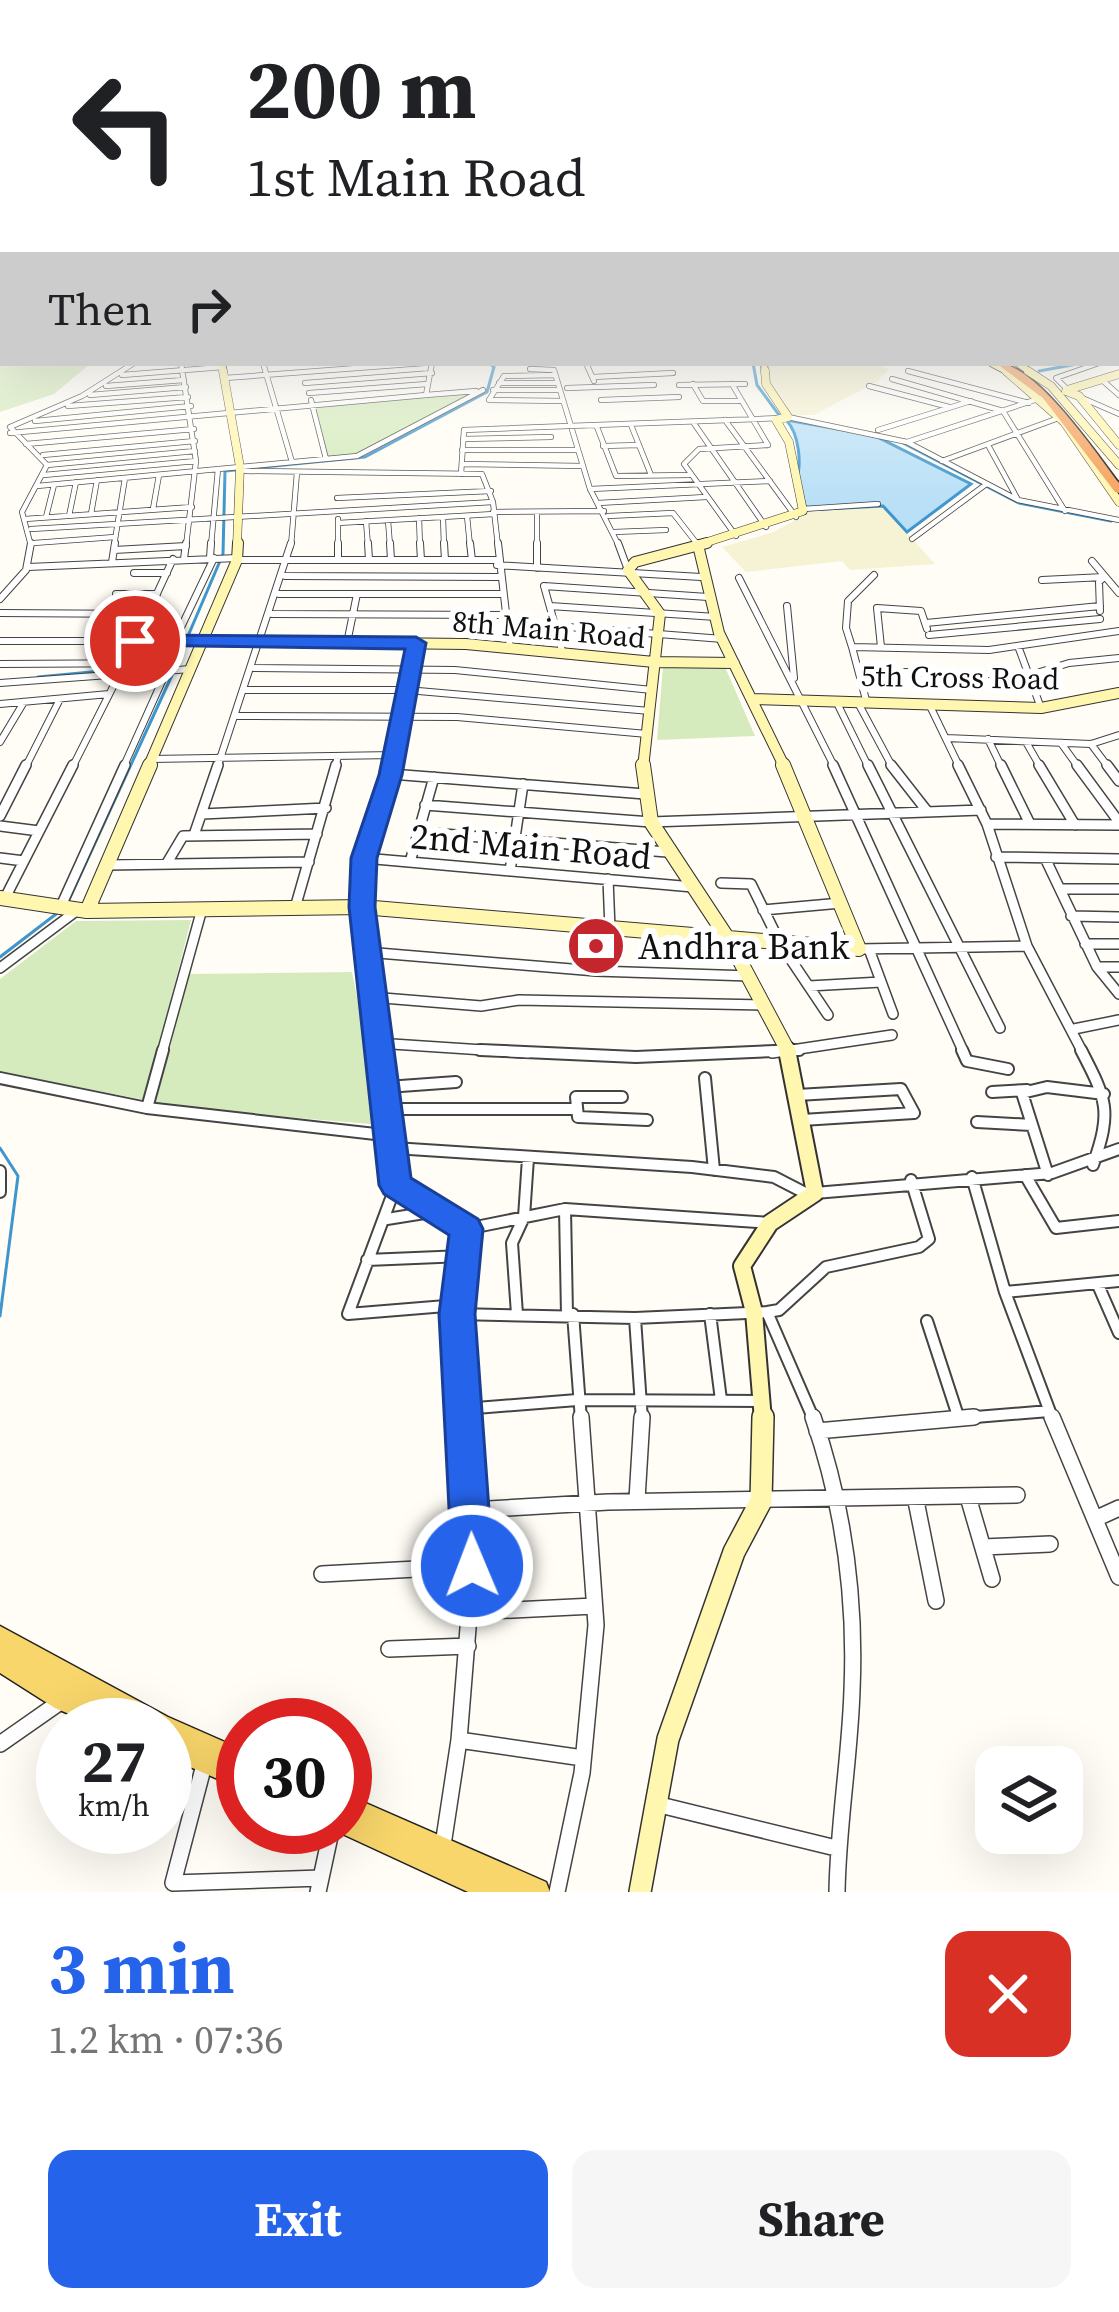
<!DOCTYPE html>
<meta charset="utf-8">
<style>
body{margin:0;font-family:"Source Serif 4",serif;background:#f6f6f6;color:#202124;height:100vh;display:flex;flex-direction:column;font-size:45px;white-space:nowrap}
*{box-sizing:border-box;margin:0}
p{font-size:39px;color:#757577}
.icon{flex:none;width:66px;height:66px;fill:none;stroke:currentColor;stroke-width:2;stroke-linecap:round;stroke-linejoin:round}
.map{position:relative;height:1892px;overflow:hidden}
.details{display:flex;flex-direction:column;background:#fff;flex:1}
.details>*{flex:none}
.guide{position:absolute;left:0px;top:0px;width:1119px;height:366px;box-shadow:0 12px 48px #0002;background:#fff;color:#202124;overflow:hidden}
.fabs{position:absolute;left:975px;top:1746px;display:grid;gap:24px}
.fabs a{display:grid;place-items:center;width:108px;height:108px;border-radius:24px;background:#fff;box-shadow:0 12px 48px #0002;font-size:60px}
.speed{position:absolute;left:36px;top:1698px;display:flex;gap:24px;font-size:60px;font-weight:700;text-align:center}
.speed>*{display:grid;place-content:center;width:156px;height:156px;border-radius:50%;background:#fff;box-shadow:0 12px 48px #0002;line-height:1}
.speed small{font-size:30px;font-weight:400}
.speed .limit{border:18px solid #d22;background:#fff;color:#111}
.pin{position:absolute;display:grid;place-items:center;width:102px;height:102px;color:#fff;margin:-51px;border:6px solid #fff;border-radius:50%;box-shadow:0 3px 12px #0007}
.me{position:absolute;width:132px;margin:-66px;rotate:359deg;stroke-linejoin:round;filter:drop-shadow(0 0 9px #0008)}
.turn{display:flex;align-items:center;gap:42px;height:252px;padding:0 48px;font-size:54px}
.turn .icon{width:156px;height:156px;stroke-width:2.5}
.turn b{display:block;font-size:84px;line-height:102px}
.then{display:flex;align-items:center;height:114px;padding:0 48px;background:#0003;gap:24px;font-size:45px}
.round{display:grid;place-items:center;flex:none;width:126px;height:126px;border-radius:24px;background:#f6f6f6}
.head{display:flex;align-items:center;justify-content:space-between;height:204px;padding:0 48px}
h1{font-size:72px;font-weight:700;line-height:90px;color:#2563eb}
.primary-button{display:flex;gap:24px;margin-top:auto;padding:24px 48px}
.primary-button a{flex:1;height:138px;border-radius:24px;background:#2563eb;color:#fff;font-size:48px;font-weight:700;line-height:138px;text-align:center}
.primary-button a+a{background:#f6f6f6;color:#202124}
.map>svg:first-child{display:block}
</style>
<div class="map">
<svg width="1119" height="1892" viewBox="0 0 1119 1892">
<rect width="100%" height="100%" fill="#fffdf5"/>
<path fill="#f6f3d4" d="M767 363H870L889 369 876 382 814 415H790L769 385Z
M883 506 935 564 850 570 842 561 746 572 722 547 774 532 809 512Z"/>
<path fill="#d5ebbd" d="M0 355 3 363H91L54 394 0 412Z
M472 393 356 455 328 458 316 407Z
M663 667H725L755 736 657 740Z
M191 920 145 1100 0 1072V979L76 921Z
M352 972 382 1125 155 1106 189 974Z"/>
<path fill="#b9e0f7" stroke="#3f96cf" stroke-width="3" d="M786 420 873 435 971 484 907 532 883 506 807 510 795 483C803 466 799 433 786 420Z"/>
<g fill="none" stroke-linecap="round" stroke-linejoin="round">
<path stroke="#3f96cf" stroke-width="3" d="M753 363 757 385 779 415
M1039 371 1083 363
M903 443 1019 503 1111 521
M38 677 176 664 223 554 225 471 365 457 487 392 494 367 489 363
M67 904 173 673
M0 957 60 911
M0 1148 18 1176 0 1316"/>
<g stroke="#444" stroke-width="6">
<path id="street-far4" d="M181 363 196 461 186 546
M263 363 292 462
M586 363 594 381
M530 369 554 370 590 489 619 546
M908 371 1029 403
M122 375 223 367
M555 375 504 376 489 400 563 401
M593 377 673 373
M225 378 424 363
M892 379 1003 411 1065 511
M1102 380 1119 395
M305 383 432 373
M499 383H557
M693 384 703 401H739
M732 384 768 445
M679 385 745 384
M106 386 184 380
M869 386 949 407
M567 388 654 385
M493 390H560
M1068 390 1056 378 1099 363
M309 393 427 384
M90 395 186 387
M426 395 476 391
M1044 397 907 442 1018 500 1119 520
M1080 397 1119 414
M311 400 326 459
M601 400 679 397
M68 406 188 397
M788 417 907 442
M725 420 796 517
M35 421 191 406
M693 422 766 527
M631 425 651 475
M597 427 616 476 689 475
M878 430 971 401
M10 433 426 395 432 363
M463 439 551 437
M26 444 194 429
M988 445 1017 498
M603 446 639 445
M462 450H578
M43 455 195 441
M942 461 1064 416
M463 464 583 466
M47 465 195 451
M245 471 482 474 493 502 498 546
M461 474 464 430 781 418
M44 475 196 461
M37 486 357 456 483 390
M590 489 770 481
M337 498 491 491
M598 503 706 497
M153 509 159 475
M803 509 878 504
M493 512 604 511
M537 512V546
M91 514 97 480
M69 516 76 482
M467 516 470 546
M608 516 673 513 698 545
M46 517 54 485
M443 517 444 546
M419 518 420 546
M25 519 192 507
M338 519V546
M388 520 390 546
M366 521 368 546
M338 523 494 514
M31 529 493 502
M614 532 666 530
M736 536 684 464 699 449 768 445
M912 539 985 485
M34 543 115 537
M31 546 22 512 47 465 10 427 82 396 134 363
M114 546 125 478
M211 546 218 469
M291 546 297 472"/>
</g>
<g stroke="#444" stroke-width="8">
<path id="street-far3" d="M338 543V559
M368 543 369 560
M390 543 391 560
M420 543 421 560
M444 543 445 560
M470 543 472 560
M498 543 510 648
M537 543V568
M618 543 628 570
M114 550 186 546
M210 558 211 543
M184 559 186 543
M237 560H497
M1092 561 1119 593
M112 562 115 543
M497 565 701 577
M28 567 237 558
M134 573H167
M285 576 499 577
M739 578 835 768
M1042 580 1104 577 1099 582 1100 611
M544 586 708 597
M544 586 563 654
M116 594H157
M279 594H502
M0 599 26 570 31 543
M550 606 716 617
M787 606 794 678
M0 613 148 614
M272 614 506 615
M926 623 1100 606
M555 626 723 639
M929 635 1100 619
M0 641H199
M135 641 173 559
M347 643 357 594
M1018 646 1041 708
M852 647 846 628 848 601 874 575
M881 647 877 608 921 611 927 629
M0 664 164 663 214 558
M254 668 455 670 652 690
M861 671 1030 675 1069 663 1119 658
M0 683 191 669
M246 690H407L650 711
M866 700 852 647 989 650 1119 631
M836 701 869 768
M857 701 893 768
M0 704 109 694
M929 704 960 768
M237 716 457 717 647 734
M946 738 1091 744 1119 735
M988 739 1002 768
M0 742 24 702
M1026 742 1041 768
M1061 743 1079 768
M1091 744 1109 768
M151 759 394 755
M25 768 60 699
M72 768 120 673
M123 768 167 670
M217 768 291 543
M335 768 338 756
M392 768 416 643"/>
</g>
<g stroke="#444" stroke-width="12">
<path id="street-far2" d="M833 765 964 1053
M868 765 1000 1028
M891 765 927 811
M958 765 987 824 1027 946
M1001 765 1030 824
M1039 765 1075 825
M1077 765 1119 822
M1107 765 1119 781
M391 774 645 794
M425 805 651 822 981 810
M202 814 326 808
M0 816 26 765
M987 824 1119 825
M0 826 39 831
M418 832 667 852
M194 835 218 765
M996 857 1119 859
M0 858 24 861
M364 858 693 887
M1045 858 1097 967 1119 994
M410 862 434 777
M167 863 183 836 317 834
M107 865 309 862
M510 871 523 784
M608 879 610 929
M721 883 751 884 781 945 828 1015
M1060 889H1119
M5 898 73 765
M61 906 125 765
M295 908 336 765
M763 910 841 903
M1071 916 1119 917
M1085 944H1119
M859 949 1027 946 1083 1053
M869 949 893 1014
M366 952 596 971 750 976
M1097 967H1119
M0 968 79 909
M809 986 881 982
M371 997 481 1006 519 1000 765 1005
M1074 1029 1119 1020
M377 1043 528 1053
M162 1053 202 909
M380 1053 362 907 364 858 393 765
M772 1053 892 1035"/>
</g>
<g stroke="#444" stroke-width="14">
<path id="street-far1" d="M163 1050 147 1108 393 1136
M379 1050 396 1185 348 1314 458 1305
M480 1050 636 1057 799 1050
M962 1050 967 1061 1008 1069
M1081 1050C1107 1100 1112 1111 1093 1165
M0 1078 147 1108
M705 1078 714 1170
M387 1087 456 1082
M992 1092 1027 1090
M797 1095 901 1089 914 1113 802 1120
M622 1097H576L578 1117 647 1120
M390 1109H577
M977 1122 1032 1125
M394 1148 692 1167 774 1177 809 1195
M0 1171V1192
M1025 1175 1056 1228 1119 1221
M1048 1175 1022 1093 1047 1087 1104 1094
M972 1177 1005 1292 1053 1420
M396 1185 466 1229 457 1314 464 1420
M815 1193 1052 1173 1119 1149
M565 1209 567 1314
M387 1219 437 1211
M466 1229 565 1209 770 1223
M367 1260 463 1256
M1098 1285 1119 1333
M1005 1292 1119 1281
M767 1312 814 1420
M457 1314 635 1318 767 1312 779 1310 826 1267 919 1247 929 1239 911 1180
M517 1314 512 1243 524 1217 528 1158
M573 1314 581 1420
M710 1314 721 1400
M635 1318 642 1420
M927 1321 958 1416
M464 1409 577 1400 763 1401
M939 1420 1049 1411"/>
</g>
<g stroke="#444" stroke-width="18">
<path id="street" d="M813 1417C843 1504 856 1598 852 1690 850 1757 838 1824 837 1892
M1052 1417 1119 1577
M817 1431 974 1417
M968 1497 992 1579
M637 1499 642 1417
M916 1501 936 1601
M472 1510 608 1502 1017 1495
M1095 1519 1119 1508
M983 1547 1050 1544
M322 1574 473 1566
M470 1612 594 1606
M389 1649 468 1646
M459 1740 583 1758
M0 1744 63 1700
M204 1765 173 1883 321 1878
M656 1804 836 1848
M443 1845 459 1740 473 1566 464 1417
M318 1892 332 1827
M557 1892 582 1773 596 1625 581 1417"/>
</g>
<g stroke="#333" stroke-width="8">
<path id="secondary-far5" d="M222 363 224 374
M764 363 765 374
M991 363 1012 374
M1017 363 1033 374"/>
</g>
<g stroke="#333" stroke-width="9">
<path id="secondary-far4" d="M223 371 240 467 237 546
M1006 371 1064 422 1119 502
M1028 371 1051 386 1119 465
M1067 390 1119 374
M1066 391 1079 396 1119 445
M695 546 803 511 789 442 776 420 788 417 766 384 765 371"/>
</g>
<g stroke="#333" stroke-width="12">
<path id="secondary-far3" d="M698 545 719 633 785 768
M199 641 466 644 654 662 734 663
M753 699 1041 708 1119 693
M148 768 237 560 238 543
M643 768 660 614 628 570 635 562 707 543"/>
</g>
<g stroke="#333" stroke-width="16">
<path id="secondary-far2" d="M643 765 651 822 730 942 789 1053
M0 898 87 911 362 907 859 949 783 765
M87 911 150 765"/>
</g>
<g stroke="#333" stroke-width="20">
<path id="secondary-far1" d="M763 1420 754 1312 742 1266 770 1223 815 1193 787 1050"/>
</g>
<g stroke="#333" stroke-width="24">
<path id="secondary" d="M640 1892 668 1739 734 1552 761 1501 763 1417"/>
</g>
<g stroke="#222" stroke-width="3">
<path id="primary" d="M0 1626 168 1717 243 1750V1790L165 1756V1725H95L55 1708 0 1673Z
M345 1794 546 1882 550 1892H468L336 1831 334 1827H345Z"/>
</g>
<g stroke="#222" stroke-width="3">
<path id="highway" d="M996 363C1036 363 1095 452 1119 483V493L1115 492 1043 398Z"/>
</g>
<use href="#street-far4" stroke="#fff" stroke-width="4.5"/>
<use href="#street-far3" stroke="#fff" stroke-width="6"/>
<use href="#street-far2" stroke="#fff" stroke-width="9"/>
<use href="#street-far1" stroke="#fff" stroke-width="10"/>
<use href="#street" stroke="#fff" stroke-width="15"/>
<use href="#secondary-far5" stroke="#fff6b0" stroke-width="6"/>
<use href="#secondary-far4" stroke="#fff6b0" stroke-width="8"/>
<use href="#secondary-far3" stroke="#fff6b0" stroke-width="10"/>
<use href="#secondary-far2" stroke="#fff6b0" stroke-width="14"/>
<use href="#secondary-far1" stroke="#fff6b0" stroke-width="16"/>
<use href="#secondary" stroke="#fff6b0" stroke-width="21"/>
<use href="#primary" fill="#f9d66b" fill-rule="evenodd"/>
<use href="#highway" fill="#f5a25d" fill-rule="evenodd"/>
</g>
<linearGradient id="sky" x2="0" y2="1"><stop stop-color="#95c6ee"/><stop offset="0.47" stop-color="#fffefa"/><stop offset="1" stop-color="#fffefa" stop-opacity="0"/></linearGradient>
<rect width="1119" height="503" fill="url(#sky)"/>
<path fill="#2563eb" stroke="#184099" stroke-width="3" d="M135 635 416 637 426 643 402 775 377 858 375 907 411 1178 478 1219 483 1229 475 1314 493 1566 487 1580 472 1587 458 1580 452 1566 439 1314 449 1235 384 1194 379 1185 349 907 351 858 379 775 405 649 128 645 125 641Z"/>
<defs>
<g id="bank-disc" transform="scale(3)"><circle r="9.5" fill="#c4262e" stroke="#fff"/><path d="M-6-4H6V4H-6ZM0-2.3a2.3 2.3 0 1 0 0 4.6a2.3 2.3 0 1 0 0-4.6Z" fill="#fff"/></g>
</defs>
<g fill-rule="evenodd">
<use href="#bank-disc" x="596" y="946"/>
</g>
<g text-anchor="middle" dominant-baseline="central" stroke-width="12" stroke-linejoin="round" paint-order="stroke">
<g font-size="30" fill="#111" stroke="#fff">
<text transform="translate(549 629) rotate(5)">8th Main Road</text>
<text transform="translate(960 677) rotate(1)">5th Cross Road</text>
</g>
<g font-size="36" fill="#111" stroke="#fff">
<text transform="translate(531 846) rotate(5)">2nd Main Road</text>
</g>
<g font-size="36" fill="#111" stroke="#fff" text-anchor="start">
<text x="638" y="946">Andhra Bank</text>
</g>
</g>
</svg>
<div class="fabs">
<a><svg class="icon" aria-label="layers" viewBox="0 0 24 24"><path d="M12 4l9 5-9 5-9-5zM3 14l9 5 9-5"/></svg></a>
</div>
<div class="speed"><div>27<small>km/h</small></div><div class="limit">30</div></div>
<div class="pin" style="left:135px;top:641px;background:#d93025"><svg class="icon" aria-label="arrive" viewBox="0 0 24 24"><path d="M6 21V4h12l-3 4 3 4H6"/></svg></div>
<svg class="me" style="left:472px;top:1566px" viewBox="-20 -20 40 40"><circle r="17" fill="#2563eb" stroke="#fff" stroke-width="3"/><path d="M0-11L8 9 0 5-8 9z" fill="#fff"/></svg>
<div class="guide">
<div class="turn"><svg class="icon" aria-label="left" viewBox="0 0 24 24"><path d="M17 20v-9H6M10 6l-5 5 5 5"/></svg><div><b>200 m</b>1st Main Road</div></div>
<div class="then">Then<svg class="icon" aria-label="right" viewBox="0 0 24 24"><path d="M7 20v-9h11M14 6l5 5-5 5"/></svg></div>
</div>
</div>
<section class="details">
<div class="head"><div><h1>3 min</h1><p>1.2 km · 07:36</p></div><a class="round" style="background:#d93025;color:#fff"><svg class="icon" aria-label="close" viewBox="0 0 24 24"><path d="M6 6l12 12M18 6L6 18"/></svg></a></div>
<div class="primary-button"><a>Exit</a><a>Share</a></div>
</section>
